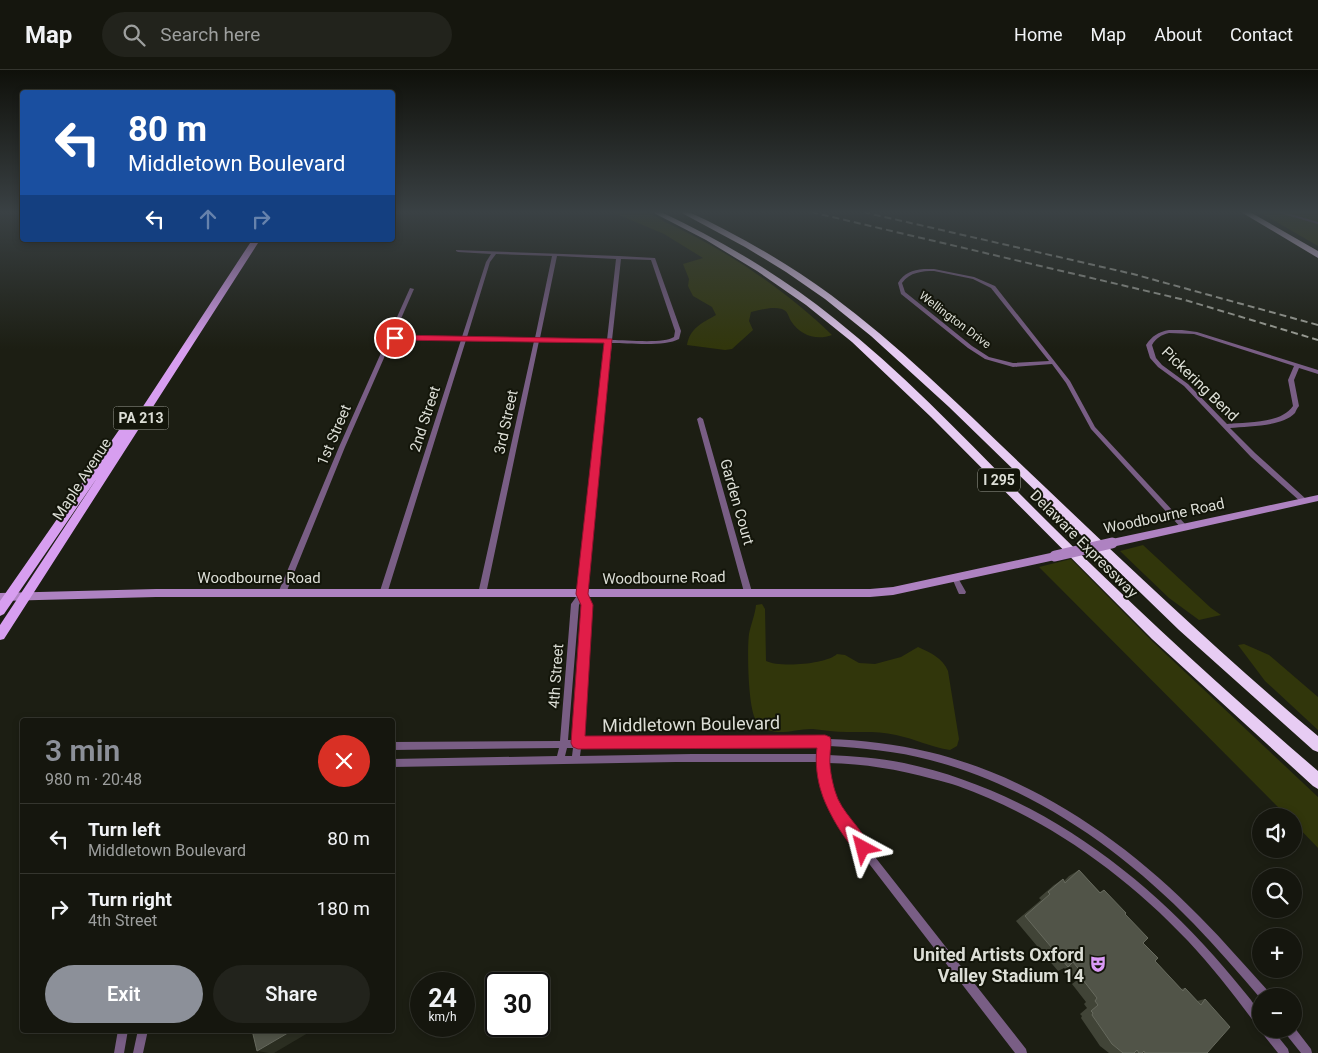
<!DOCTYPE html>
<meta charset="utf-8">
<style>
body{margin:0;font-family:Roboto,sans-serif;background:#22231c;color:#f1f3f6;height:100vh;display:flex;flex-direction:column;font-size:19px;white-space:nowrap}
*{box-sizing:border-box;margin:0}
p{font-size:16px;color:#9d9f9e}
.icon{flex:none;width:28px;height:28px;fill:none;stroke:currentColor;stroke-width:2;stroke-linecap:round;stroke-linejoin:round}
.map{position:relative;flex:1;overflow:hidden}
.sheet{position:absolute;left:20px;top:648px;width:375px;height:315px;display:flex;flex-direction:column;background:#15160e;border-radius:5px;box-shadow:0 2px 8px #0003,0 0 0 1px #34352e}
.sheet>*{flex:none}
.hud{position:absolute;left:20px;top:20px;width:375px;height:152px;border-radius:5px;box-shadow:0 2px 8px #0003,0 0 0 1px #34352e;background:#1a4fa0;color:#fff;overflow:hidden}
.controls{position:absolute;left:1252px;top:738px;display:grid;gap:10px}
.controls a{display:grid;place-items:center;width:50px;height:50px;border-radius:50%;background:#15160e;box-shadow:0 2px 8px #0003,0 0 0 1px #34352e;font-size:25px}
.speed{position:absolute;left:410px;top:902px;display:flex;gap:10px;font-size:25px;font-weight:700;text-align:center}
.speed>*{display:grid;place-content:center;width:65px;height:65px;border-radius:50%;background:#15160e;box-shadow:0 2px 8px #0003,0 0 0 1px #34352e;line-height:1}
.speed small{font-size:12px;font-weight:400}
.speed .limit{border:2px solid #111;border-radius:8px;background:#fff;color:#111}
.pin{position:absolute;display:grid;place-items:center;width:42px;height:42px;color:#fff;margin:-21px;border:2px solid #fff;border-radius:50%;box-shadow:0 1px 5px #0007}
.me{position:absolute;width:55px;margin:-28px;rotate:322deg;stroke-linejoin:round;filter:drop-shadow(0 0 4px #0008)}
.turn{display:flex;align-items:center;gap:18px;height:105px;padding:0 25px;font-size:22px}
.turn .icon{width:65px;height:65px;stroke-width:2.5}
.turn b{display:block;font-size:35px;line-height:42px}
.lanes{display:flex;align-items:center;height:48px;padding:0 25px;background:#0003;justify-content:center;gap:25px;direction:ltr}
.lanes .off{opacity:.35}
.round{display:grid;place-items:center;flex:none;width:52px;height:52px;border-radius:26px;background:#22231c}
.summary{display:flex;align-items:center;justify-content:space-between;height:85px;padding:0 25px}
h1{font-size:30px;font-weight:600;line-height:38px;color:#8c9099}
.button{display:flex;gap:10px;margin-top:auto;padding:10px 25px}
.button a{flex:1;height:58px;border-radius:30px;background:#8c9099;color:#fff;font-size:20px;font-weight:600;line-height:58px;text-align:center}
.button a+a{background:#22231c;color:#f1f3f6}
ul{padding:0;list-style:none}
li{display:flex;align-items:center;gap:15px;height:70px;padding:0 25px;border-top:1px solid #34352e}
li div{flex:1}
li b{display:block;font-size:19px}
li em{font-style:normal}
header{display:flex;align-items:center;gap:30px;box-sizing:border-box;height:70px;padding:0 25px;background:#15160e;border-bottom:1px solid #34352e}
header strong{font-size:24px}
nav{display:flex;gap:28px;margin-inline-start:auto;font-size:18px}
.search{width:350px;height:45px;background:#22231c;display:flex;align-items:center;gap:12px;box-sizing:border-box;padding:0 18px;border-radius:28px;color:#9d9f9e;font-size:19px}
.map>svg:first-child{display:block}
</style>
<header>
<strong>Map</strong>
<div class="search"><svg class="icon" aria-label="search" viewBox="0 0 24 24"><circle cx="10" cy="10" r="6"/><path d="M15 15l6 6"/></svg>Search here</div>
<nav><a>Home</a><a>Map</a><a>About</a><a>Contact</a></nav>
</header>
<div class="map">
<svg width="1318" height="983" viewBox="0 0 1318 983">
<rect width="100%" height="100%" fill="#1c1e13"/>
<path fill="#31360b" d="M612 142C622 142 633 140 643 142 651 143 660 149 667 153 725 179 787 221 832 265 816 271 800 265 791 251 788 246 788 241 782 239 772 236 760 240 751 242L749 251 753 260 732 279 725 280 687 275C690 258 702 253 716 245L712 237 693 226 688 216 689 209 683 194 703 188 664 164Z
M1259 142H1318V176Z
M1143 475 1211 538 1221 545 1199 550 1169 528 1120 481Z
M1071 489 1152 571 1318 727V778L1294 753V746H1287L1039 497Z
M762 534 765 539 766 591C780 598 827 594 837 584L845 585 859 593 875 594 901 587 918 577C929 582 943 588 948 601L959 669 957 676 950 680C931 677 915 669 896 665 880 661 863 662 847 662 835 662 824 660 813 659 794 658 770 671 756 650 748 638 747 580 749 564 751 554 755 545 756 535Z
M1244 574 1269 585 1318 627V660L1265 611 1238 575Z"/>
<g fill="none" stroke-linecap="round" stroke-linejoin="round">
<path stroke="#623f71" stroke-width="2" d="M1280 142 1318 153"/>
<path fill="#795e85" fill-rule="evenodd" d="M456 180 619 186 655 188 681 261 679 269C665 277 628 273 612 273L594 429 586 524 591 535 582 670 762 667 822 668 825 667 828 669C862 670 896 674 929 682 1033 707 1126 771 1200 847 1224 871 1246 897 1269 922L1270 926H1261V929C1239 903 1217 878 1193 853 1121 779 1031 716 930 690 897 681 862 678 829 676L828 685C853 686 879 688 904 693 1027 719 1132 794 1214 886 1227 901 1239 915 1251 930 1254 935 1260 940 1261 946 1262 949 1261 953 1261 957L1257 956C1235 926 1213 898 1188 871 1125 804 1045 747 958 716 950 713 941 711 933 709 897 699 865 694 828 693 830 714 836 731 846 750L1026 979 1027 983H1015L840 756C829 736 822 716 820 692H676L392 697V689L557 686 559 678 392 680V672L560 671 571 534 579 523 588 429 606 273 539 271 486 524 485 526H479L478 524 534 271 466 270 387 524 386 526H380L379 524 461 270C444 269 404 265 391 272L345 377 286 523 285 525H279L278 523 339 377 410 218 414 219 393 267 407 265 462 267 486 192 491 184 458 182 456 181ZM496 184 552 186 535 268 467 267 490 192ZM557 186 616 189 607 270 540 268ZM621 189 651 190 675 261 674 267C664 274 626 270 612 270ZM581 531 583 535 573 670H568L579 535ZM762 675 820 676V684H692L580 686 581 678ZM567 678H573L572 686H565Z
M924 199H934L974 207 995 216 1070 311 1095 357 1186 455 1187 457 1186 459H1182L1091 359 1066 313 1052 294 1013 297 985 289 968 278 901 224 898 213C904 203 912 200 924 199ZM934 201 973 209 991 218 1049 291 1013 293 989 287 972 276 905 222 902 213C910 202 922 201 934 201Z
M1169 260H1182L1197 262 1318 300V304L1299 298 1294 310 1299 336C1297 338 1296 341 1295 343 1282 357 1248 356 1230 358L1255 383 1306 429 1307 431 1306 433H1302L1251 387 1184 316 1158 297 1150 288 1146 275C1152 266 1158 262 1169 260ZM1169 263 1194 264 1294 296 1288 310 1293 336C1281 354 1246 352 1227 354L1188 314 1162 295 1156 288 1152 275C1156 268 1161 265 1169 263Z
M700 347 703 349 752 522 751 524H745L744 522 697 349Z
M955 505 957 506 958 508 966 522 965 524H959L958 522 952 508 953 506Z
M1294 957 1311 979 1312 983H1301L1285 963 1284 959H1294Z
M1261 958 1272 959 1288 979 1289 983H1278L1262 963Z
M118 960H128L124 983H114Z
M138 960H148L143 983H133Z"/>
<path fill="#ae82c1" fill-rule="evenodd" d="M1318 425V431L1112 477 1107 473 1112 469Z
M1055 482 1059 483 1060 486 1059 489 1055 490 893 525 870 527H156L0 531V523L156 519H870L893 517Z"/>
<path fill="#d79ef0" fill-rule="evenodd" d="M252 170H260L4 569 0 570V555L97 408 4 544 0 546V531L135 337 138 336 142 338Z"/>
<path fill="#e7ccf3" fill-rule="evenodd" d="M652 142H661C723 171 781 206 835 249 913 311 981 386 1052 456 1138 541 1226 622 1318 701V719L1313 716 1152 569 931 347 852 272 806 235 757 201 706 170Z
M680 142H689C739 165 787 193 831 225 909 283 976 352 1046 418 1135 503 1224 587 1318 666V682L1313 680 1179 560 949 337 871 266 825 229 786 202 745 177Z
M1241 142H1250L1318 181V188Z"/>
<path stroke="#a0a299" stroke-width="2" stroke-dasharray="7 4" stroke-linecap="butt" d="M811 142 1185 230 1318 270
M863 142 1133 204 1318 255"/>
<path stroke="#ae82c1" stroke-width="11" d="M1055 486 1112 473"/>
</g>
<path fill="#414437" d="M1079 800 1100 822 1104 820 1125 844 1155 891 1181 919 1185 918 1197 931 1205 929 1207 983H1109L1100 976 1081 948 1082 946 1080 944 1087 938 1084 934 1086 932 1072 914 1076 911 1064 898 1058 901 1016 851 1041 830 1039 828 1054 815 1063 809 1064 811 1069 806Z"/>
<path fill="#2b2e21" d="M293 960H313L274 983H269L257 981Z"/>
<path fill="#515448" stroke="#676a5e" d="M1079 800 1100 823 1104 820 1126 843 1125 844 1148 868 1143 873 1158 888 1155 891 1183 921 1185 918 1201 935 1205 929 1230 957 1207 983H1145L1144 981 1142 983H1139L1137 980 1134 983H1123L1112 974 1092 945 1093 943 1091 941 1098 935 1095 931 1097 928 1083 910 1086 908 1073 892 1068 897 1025 846 1050 824 1048 822 1063 809 1065 813Z
M252 960H293L257 981Z"/>
<linearGradient id="sky" x2="0" y2="1"><stop stop-color="#0f100a"/><stop offset="0.51" stop-color="#3a4144"/><stop offset="1" stop-color="#3a4144" stop-opacity="0"/></linearGradient>
<rect width="1318" height="279" fill="url(#sky)"/>
<path fill="#e11d48" stroke="#92132f" d="M395 265 612 269 588 524 593 535 585 666 825 665 830 667C832 673 830 679 830 686 829 696 832 711 835 721 841 743 862 757 870 778L868 783 863 785C848 779 827 740 822 724 817 710 815 692 817 678L578 679 573 677 571 673 581 535 576 524 604 273 392 270 391 268Z"/>
<defs>
<g id="theatre-bare" transform="scale(1.35)"><path d="M-5-5.5Q0-4 5-5.5V0Q5 5 0 6Q-5 5-5 0ZM-3.3-2.5H-1v1.5H-3.3ZM1-2.5H3.3v1.5H1ZM-2.8 1Q0 5.5 2.8 1Z" fill="#da9af6" stroke="#13150a" stroke-width="2.5" paint-order="stroke"/></g>
</defs>
<g fill-rule="evenodd">
<use href="#theatre-bare" x="1098" y="894"/>
</g>
<g text-anchor="middle" dominant-baseline="central" stroke-width="4" stroke-linejoin="round" paint-order="stroke">
<g font-size="12" fill="#dcded6" stroke="#13150a">
<text transform="translate(955 250) rotate(37)">Wellington Drive</text>
</g>
<g fill="#13150a" stroke="#a0a299" stroke-width="1">
<rect x="113.5" y="336.5" width="55" height="23" rx="4"/>
<rect x="978" y="398.5" width="42" height="23" rx="4"/>
</g>
<g font-size="14" font-weight="bold" fill="#dcded6">
<text x="141" y="348">PA 213</text>
<text x="999" y="410">I 295</text>
</g>
<g font-size="15" fill="#dcded6" stroke="#13150a">
<text transform="translate(1200 314) rotate(44)">Pickering Bend</text>
<text transform="translate(425 349) rotate(-72)">2nd Street</text>
<text transform="translate(506 352) rotate(-78)">3rd Street</text>
<text transform="translate(334 365) rotate(-67)">1st Street</text>
<text transform="translate(82 409) rotate(-57)">Maple Avenue</text>
<text transform="translate(737 432) rotate(74)">Garden Court</text>
<text transform="translate(1164 446) rotate(-12)">Woodbourne Road</text>
<text transform="translate(1084 474) rotate(45)">Delaware Expressway</text>
<text x="259" y="508">Woodbourne Road</text>
<text transform="translate(664 508) rotate(-1)">Woodbourne Road</text>
<text transform="translate(556 606) rotate(-86)">4th Street</text>
</g>
<g font-size="18" fill="#dcded6" stroke="#13150a">
<text transform="translate(691 654) rotate(-1)">Middletown Boulevard</text>
</g>
<g font-size="18" font-weight="bold" fill="#dcded6" stroke="#13150a" text-anchor="end">
<text x="1084" y="884">United Artists Oxford<tspan x="1084" dy="21">Valley Stadium 14</tspan></text>
</g>
</g>
</svg>
<div class="controls">
<a><svg class="icon" aria-label="sound" viewBox="0 0 24 24"><path d="M4 9h4l5-4v14l-5-4H4zM17 9q2 3 0 6"/></svg></a>
<a><svg class="icon" aria-label="search" viewBox="0 0 24 24"><circle cx="10" cy="10" r="6"/><path d="M15 15l6 6"/></svg></a>
<a>+</a>
<a>−</a>
</div>
<div class="speed"><div>24<small>km/h</small></div><div class="limit">30</div></div>
<div class="pin" style="left:395px;top:268px;background:#d93025"><svg class="icon" aria-label="arrive" viewBox="0 0 24 24"><path d="M6 21V4h12l-3 4 3 4H6"/></svg></div>
<svg class="me" style="left:863px;top:778px" viewBox="-20 -20 40 40"><path d="M0-17L14 15 0 8-14 15z" fill="#e11d48" stroke="#fff" stroke-width="4"/></svg>
<div class="hud">
<div class="turn"><svg class="icon" aria-label="left" viewBox="0 0 24 24"><path d="M17 20v-9H6M10 6l-5 5 5 5"/></svg><div><b>80 m</b>Middletown Boulevard</div></div>
<div class="lanes"><svg class="icon" aria-label="left" viewBox="0 0 24 24"><path d="M17 20v-9H6M10 6l-5 5 5 5"/></svg><svg class="icon off" aria-label="ahead" viewBox="0 0 24 24"><path d="M12 20V5M6 11l6-6 6 6"/></svg><svg class="icon off" aria-label="right" viewBox="0 0 24 24"><path d="M7 20v-9h11M14 6l5 5-5 5"/></svg></div>
</div>
<section class="sheet">
<div class="summary"><div><h1>3 min</h1><p>980 m · 20:48</p></div><a class="round" style="background:#d93025;color:#fff"><svg class="icon" aria-label="close" viewBox="0 0 24 24"><path d="M6 6l12 12M18 6L6 18"/></svg></a></div>
<ul>
<li><svg class="icon" aria-label="left" viewBox="0 0 24 24"><path d="M17 20v-9H6M10 6l-5 5 5 5"/></svg><div><b>Turn left</b><p>Middletown Boulevard</p></div><em>80 m</em></li>
<li><svg class="icon" aria-label="right" viewBox="0 0 24 24"><path d="M7 20v-9h11M14 6l5 5-5 5"/></svg><div><b>Turn right</b><p>4th Street</p></div><em>180 m</em></li>
</ul>
<div class="button"><a>Exit</a><a>Share</a></div>
</section>
</div>
